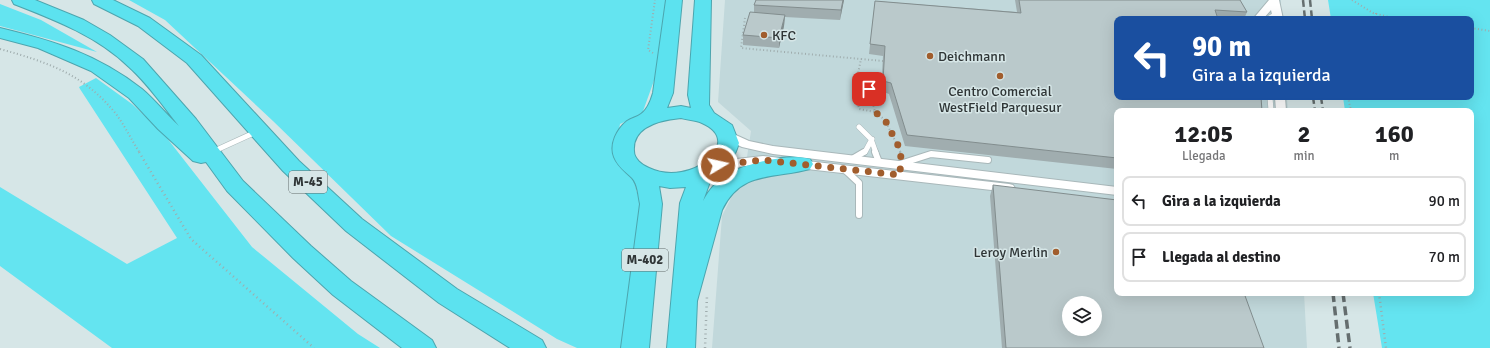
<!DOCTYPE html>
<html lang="es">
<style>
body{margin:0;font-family:Signika,sans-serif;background:#f2f2f2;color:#202124;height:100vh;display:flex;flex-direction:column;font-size:15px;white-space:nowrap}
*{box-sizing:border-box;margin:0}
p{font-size:13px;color:#757577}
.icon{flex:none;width:22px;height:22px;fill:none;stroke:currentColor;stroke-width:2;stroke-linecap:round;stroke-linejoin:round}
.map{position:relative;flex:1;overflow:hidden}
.sheet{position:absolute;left:1114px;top:108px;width:360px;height:188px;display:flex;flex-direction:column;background:#fff;border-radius:8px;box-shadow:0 4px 16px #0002}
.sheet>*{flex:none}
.hud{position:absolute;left:1114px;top:16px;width:360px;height:84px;border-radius:8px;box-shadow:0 4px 16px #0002;background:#1a4fa0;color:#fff;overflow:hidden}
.fabs{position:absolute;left:1062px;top:296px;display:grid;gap:8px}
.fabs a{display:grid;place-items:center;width:40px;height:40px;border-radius:50%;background:#fff;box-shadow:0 4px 16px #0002;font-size:20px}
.pin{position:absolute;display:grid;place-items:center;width:34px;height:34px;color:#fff;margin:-17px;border-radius:8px;box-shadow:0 2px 6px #0006}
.me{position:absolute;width:44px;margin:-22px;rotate:81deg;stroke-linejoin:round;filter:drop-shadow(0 0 3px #0008)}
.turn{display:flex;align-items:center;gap:14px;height:84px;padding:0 12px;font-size:18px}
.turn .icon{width:52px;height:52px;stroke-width:2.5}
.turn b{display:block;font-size:28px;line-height:34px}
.eta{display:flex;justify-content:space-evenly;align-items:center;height:68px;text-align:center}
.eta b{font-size:24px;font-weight:700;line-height:28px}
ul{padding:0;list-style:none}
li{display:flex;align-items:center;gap:12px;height:50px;margin:0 8px 6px;padding:0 4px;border:2px solid #e0e0e0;border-radius:8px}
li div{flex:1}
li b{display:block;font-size:15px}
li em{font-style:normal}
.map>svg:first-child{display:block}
</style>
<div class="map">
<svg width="1490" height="348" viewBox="0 0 1490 348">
<rect width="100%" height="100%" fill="#d6e6e7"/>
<path fill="#c1d8db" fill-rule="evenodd" d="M725 0H1281V19H1117V97H1287L1288 111H1117V293H1304L1307 348H712L722 216 745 170 751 131 718 102ZM1069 303H1095V329H1069Z"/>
<path fill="#64e4f0" d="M129 0H668L656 75 642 114 620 124 615 152 633 178 641 207 625 348H577L557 339 391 236 273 121 165 20Z
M1328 0H1490V348H1382L1373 293H1471V111H1345L1343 97H1471V19H1331Z
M0 4 41 20 97 52 0 26Z
M96 78 132 104 163 133 252 247 358 334 380 348H112L0 266V187L127 264 177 238 80 89 79 87Z"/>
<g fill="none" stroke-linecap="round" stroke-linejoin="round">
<g stroke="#a9b8ba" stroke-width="6">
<path id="lane-far1" d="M1268 19 1278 13
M1270 97 1271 111
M859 127 871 139 876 153
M212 152 258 131
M862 153 865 152 872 139"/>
</g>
<g stroke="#a9b8ba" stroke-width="8">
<path id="lane" d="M875 152 879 162
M852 159 864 152
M900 164 931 154 988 160
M844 169 859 183V215"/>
</g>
<g stroke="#a9b8ba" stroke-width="2">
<path id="street" d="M1269 0H1279L1283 19H1273L1271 10 1263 19H1253Z
M1275 97H1285L1286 111H1276Z
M727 131 749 141 773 146 1117 187V195L773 154 742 147 723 138 721 135Z
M763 156 1009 184 1013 185 1015 188 1013 191 1009 192 763 164 719 169 713 165 719 161Z"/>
</g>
<g stroke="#4ca5ae" stroke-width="2">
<path id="highway" d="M12 0H35L84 20 110 35 143 59 196 119 243 181 311 246 351 281 432 340 436 348H402L333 295 293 258 227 191 206 162 201 163 193 161 158 129 129 98 91 71 38 48 0 38V28C54 41 97 54 142 89 155 100 166 114 179 126 163 106 148 84 129 67 97 36 55 20 14 4Z
M92 0H113L150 18 201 55 299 161 362 219 457 289 542 340 546 348H510L439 303 346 231 283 171 187 63 138 26 94 4Z
M666 0H682L673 93 667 108 681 106 691 108 688 95 695 0H711L709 105 714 113 732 125 739 143C734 159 727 171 711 179L703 201C709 190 717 180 728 174 747 163 788 153 810 159L813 164 810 169C774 179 741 170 722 210L697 301 695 348H667L680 203 686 187 670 188 659 186 662 204 649 348H621L640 204C638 196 638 184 632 178 625 171 618 167 614 157 609 144 617 129 627 121 632 118 637 117 641 114 647 110 651 100 653 93ZM681 118C688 120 696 120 702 123 746 142 691 188 649 168 642 165 634 159 634 151 632 126 661 120 681 118Z"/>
</g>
<path stroke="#9facad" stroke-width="2" stroke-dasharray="1 2.5" stroke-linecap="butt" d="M1352 0 1373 13 1397 19
M1376 13V19
M745 18 741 48 861 59
M1471 28 1490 31
M0 49C47 62 84 74 116 114 125 126 132 141 140 153
M653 53 648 50 655 0
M883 61 861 59 855 88 859 109 875 112 885 120 901 153
M855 88 869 89 875 112
M1348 97 1351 111"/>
<path stroke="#9facad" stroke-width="2.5" stroke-dasharray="1 3.5" stroke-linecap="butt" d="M139 152 191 239 314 348
M900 152 901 154
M1379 293 1386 348
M705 348 707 295"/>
<use href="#lane-far1" stroke="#fff" stroke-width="5"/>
<use href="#lane" stroke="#fff" stroke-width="6"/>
<use href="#street" fill="#fff" fill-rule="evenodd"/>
<use href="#highway" fill="#5ce2ef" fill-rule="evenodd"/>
<path stroke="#656e6f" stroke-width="2.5" stroke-dasharray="7 3.5" stroke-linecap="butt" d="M1303 0 1305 19
M1310 0 1312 19
M1313 97 1315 111
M1321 97 1323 111"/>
<path stroke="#656e6f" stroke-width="3.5" stroke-dasharray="9 4.5" stroke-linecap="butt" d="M1333 293 1339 348
M1343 293 1350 348"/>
</g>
<path fill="#a0adaf" d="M756 0H844L840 20 785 17 784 26 779 48 743 45V35L754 13V5Z
M1015 0H1240L1247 12 1244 19H1117L1262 111H1117V169L905 146 889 94 881 91 883 56 869 54 875 1 1017 12Z
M993 185 1264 348H1002L990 196Z"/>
<path fill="#828d8e" d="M843 0H844L840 20 841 10Z
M785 15 784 26 779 48V38Z"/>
<path fill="#bac9cb" stroke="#828d8e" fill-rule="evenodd" d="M756 0H843L841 10 754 5Z
M1019 0H1240L1247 12 1215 10 1218 19H1117V97H1261L1262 111 1253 110V111H1117V158L907 135 891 83 883 81 885 46 870 44 875 1 1021 13Z
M750 12 785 15 779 38 743 35Z
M993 185 1117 200V293H1244L1264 348H1006ZM1069 303H1095V329H1069Z"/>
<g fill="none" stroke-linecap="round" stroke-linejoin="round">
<path stroke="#a15d2d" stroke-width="7" stroke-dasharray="0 12.6" d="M718 165 763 160 900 175 901 151 885 120 875 112 869 89"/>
</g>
<g fill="#a15d2d" stroke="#d6e6e7" stroke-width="1.5">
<circle cx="764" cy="35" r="4"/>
<circle cx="930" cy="56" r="4"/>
<circle cx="1000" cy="76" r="4"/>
<circle cx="1056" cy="252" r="4"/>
</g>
<g text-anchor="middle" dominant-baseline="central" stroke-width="3" stroke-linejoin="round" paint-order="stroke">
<g fill="#d6e6e7" stroke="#616a6b" stroke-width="1">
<rect x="289" y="171" width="38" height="22" rx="3"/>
<rect x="622" y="249" width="46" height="22" rx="3"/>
</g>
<g font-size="13" font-weight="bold" fill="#2f3536">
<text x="308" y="182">M-45</text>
<text x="645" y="260">M-402</text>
</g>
<g font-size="14" fill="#2f3536" stroke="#d6e6e7" text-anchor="start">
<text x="772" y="35">KFC</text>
<text x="938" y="56">Deichmann</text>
<text x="1000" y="91" text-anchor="middle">Centro Comercial<tspan x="1000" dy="16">WestField Parquesur</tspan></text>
<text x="1048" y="252" text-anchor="end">Leroy Merlin</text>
</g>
</g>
</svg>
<div class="fabs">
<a><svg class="icon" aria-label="layers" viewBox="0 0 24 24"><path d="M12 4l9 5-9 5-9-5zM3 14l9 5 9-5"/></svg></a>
</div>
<div class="pin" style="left:869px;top:89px;background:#d93025"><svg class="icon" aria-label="arrive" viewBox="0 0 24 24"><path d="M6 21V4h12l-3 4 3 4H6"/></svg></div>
<svg class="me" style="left:718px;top:165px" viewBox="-20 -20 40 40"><circle r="17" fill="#a15d2d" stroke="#fff" stroke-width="3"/><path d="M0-11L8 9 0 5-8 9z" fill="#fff"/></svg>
<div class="hud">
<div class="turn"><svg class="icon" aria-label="left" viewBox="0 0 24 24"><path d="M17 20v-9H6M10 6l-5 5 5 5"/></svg><div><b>90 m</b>Gira a la izquierda</div></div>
</div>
<section class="sheet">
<div class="eta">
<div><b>12:05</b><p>Llegada</p></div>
<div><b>2</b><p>min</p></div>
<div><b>160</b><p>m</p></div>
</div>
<ul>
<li><svg class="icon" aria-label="left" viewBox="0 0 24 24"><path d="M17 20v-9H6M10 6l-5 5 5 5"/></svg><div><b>Gira a la izquierda</b></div><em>90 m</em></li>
<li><svg class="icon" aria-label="arrive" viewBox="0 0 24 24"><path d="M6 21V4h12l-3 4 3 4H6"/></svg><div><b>Llegada al destino</b></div><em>70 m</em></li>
</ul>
</section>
</div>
